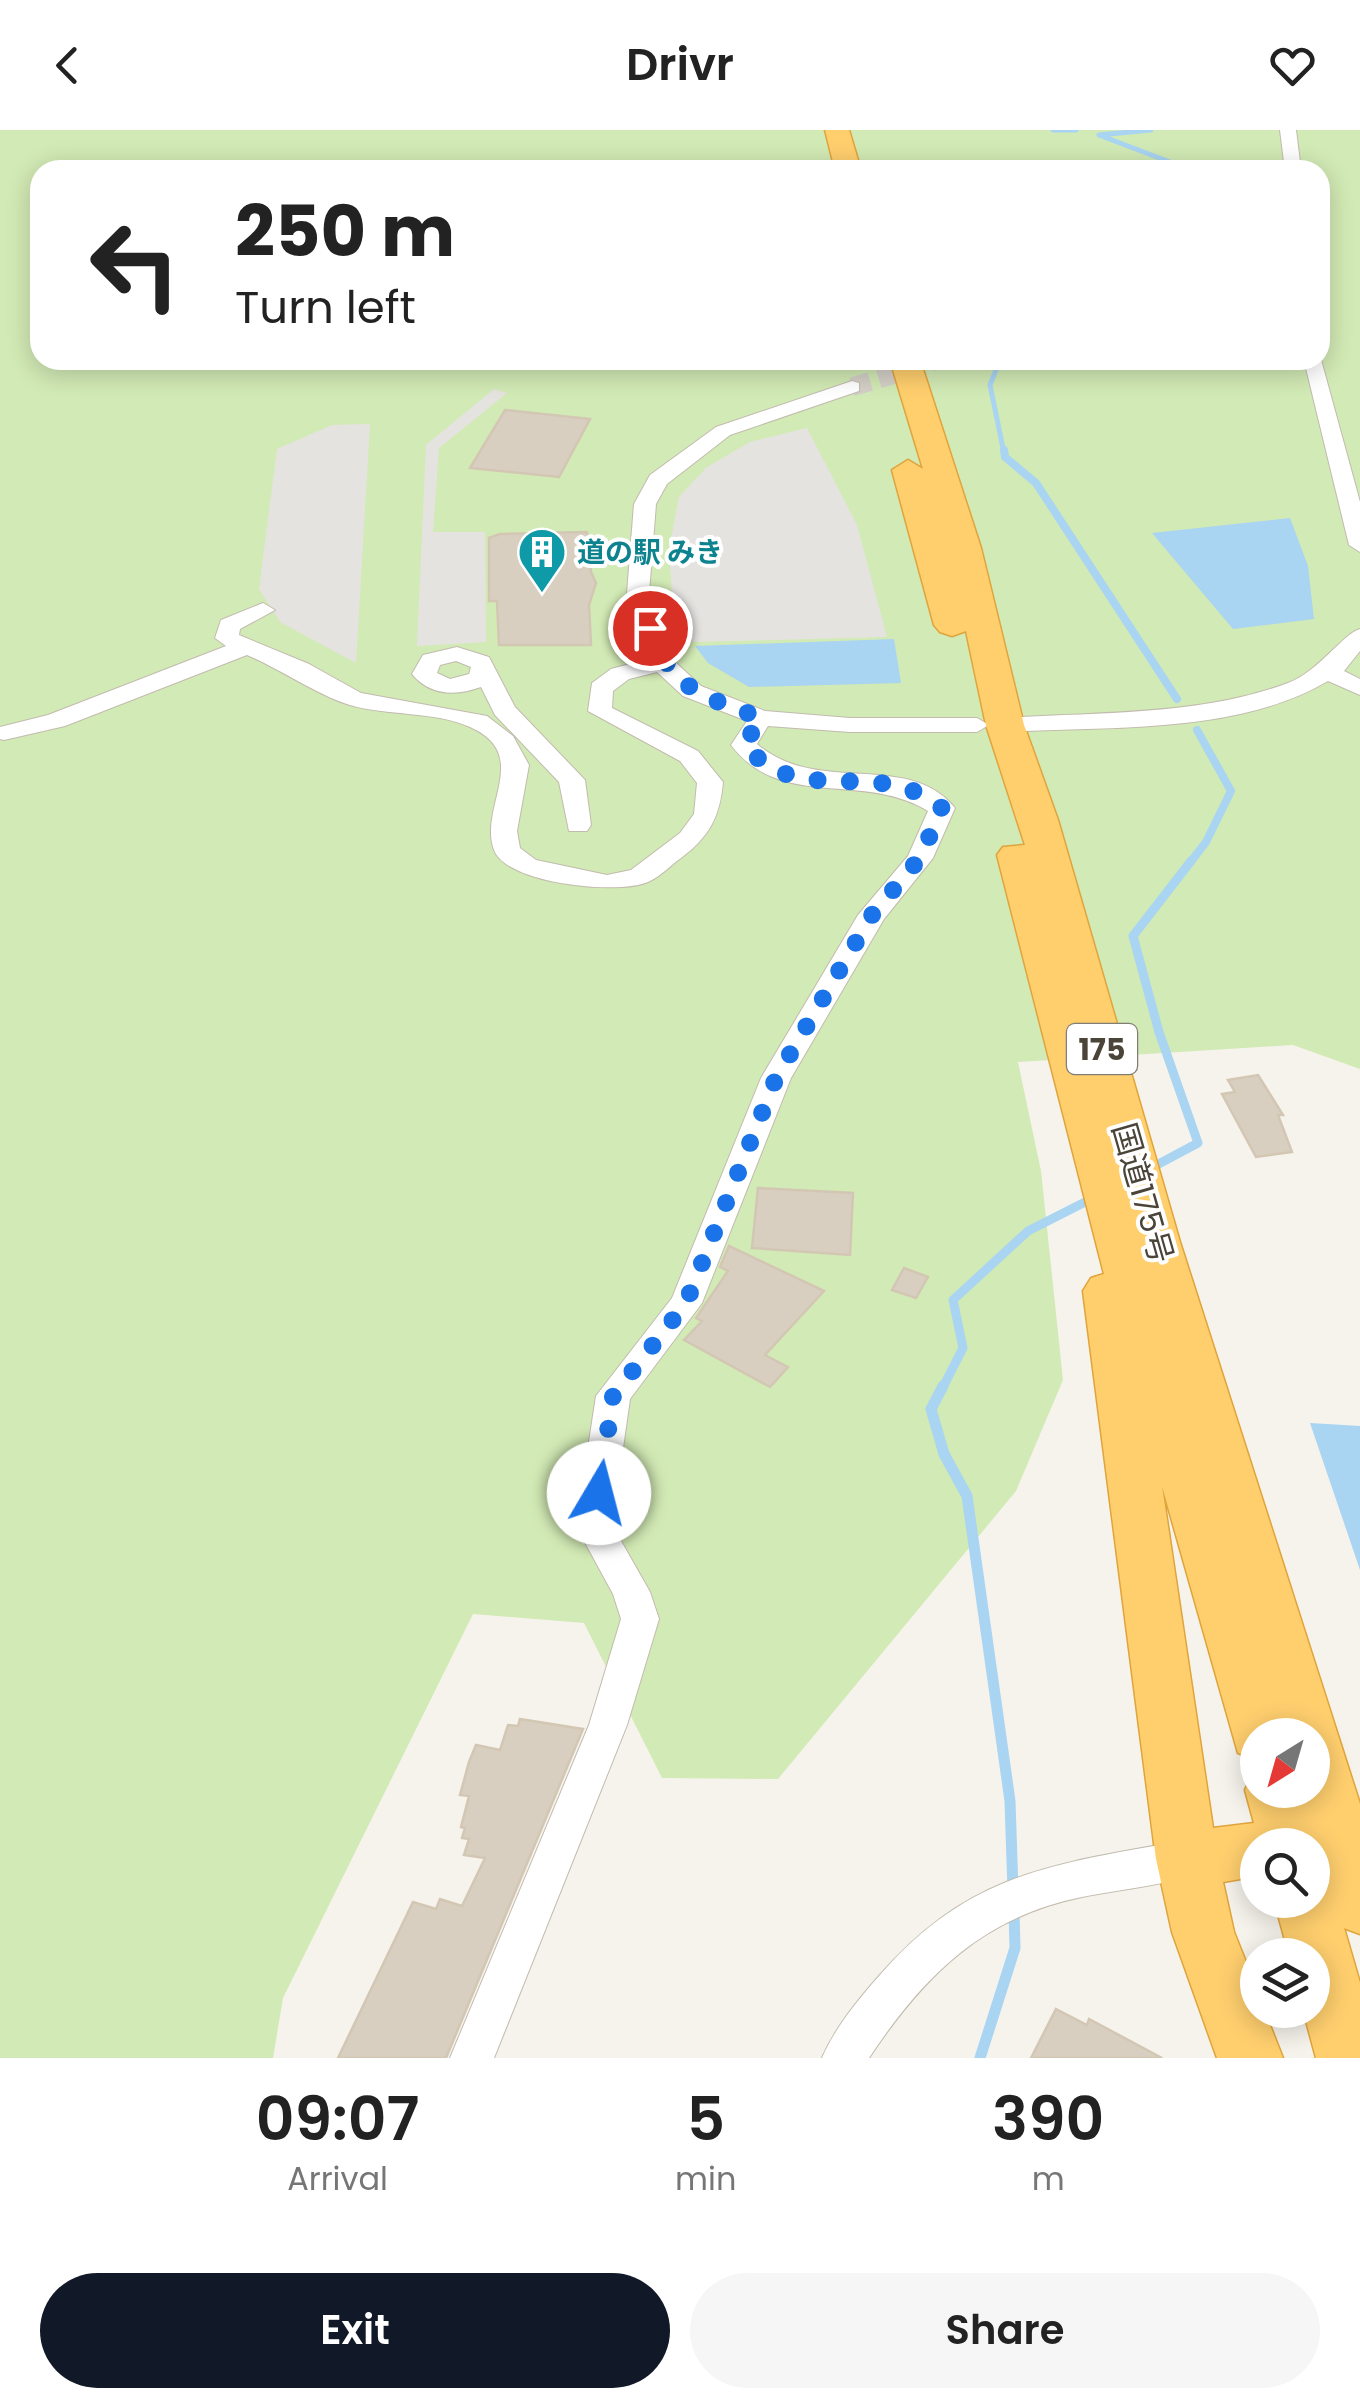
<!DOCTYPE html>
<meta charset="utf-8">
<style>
body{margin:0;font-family:Poppins,"Noto Sans JP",sans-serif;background:#f6f6f6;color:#222;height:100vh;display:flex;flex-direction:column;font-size:38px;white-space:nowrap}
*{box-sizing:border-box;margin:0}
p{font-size:32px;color:#767676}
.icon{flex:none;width:55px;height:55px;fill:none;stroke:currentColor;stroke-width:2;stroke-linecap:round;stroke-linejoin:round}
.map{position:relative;height:1928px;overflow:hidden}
.panel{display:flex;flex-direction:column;background:#fff;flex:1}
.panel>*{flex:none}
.guide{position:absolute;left:30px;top:30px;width:1300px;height:210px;border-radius:30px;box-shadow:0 5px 25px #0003;background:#fff;color:#222;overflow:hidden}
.needle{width:65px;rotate:217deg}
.controls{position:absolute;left:1240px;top:1588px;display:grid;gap:20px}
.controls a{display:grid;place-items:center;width:90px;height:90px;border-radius:50%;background:#fff;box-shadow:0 5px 25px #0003;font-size:50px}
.pin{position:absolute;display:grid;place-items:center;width:85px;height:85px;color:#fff;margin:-42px;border:5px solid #fff;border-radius:50%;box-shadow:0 2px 10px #0007}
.me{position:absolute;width:110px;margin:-55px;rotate:8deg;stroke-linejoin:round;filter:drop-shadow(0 0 8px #0008)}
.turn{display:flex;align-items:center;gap:35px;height:210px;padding:0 40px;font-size:45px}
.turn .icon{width:130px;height:130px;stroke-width:2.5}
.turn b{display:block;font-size:70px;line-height:85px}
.eta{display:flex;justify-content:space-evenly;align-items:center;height:170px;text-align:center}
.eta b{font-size:60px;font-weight:600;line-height:70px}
.primary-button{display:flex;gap:20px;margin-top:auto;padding:20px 40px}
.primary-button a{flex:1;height:115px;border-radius:60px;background:#111827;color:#fff;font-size:40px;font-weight:600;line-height:115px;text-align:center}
.primary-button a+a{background:#f6f6f6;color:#222}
header{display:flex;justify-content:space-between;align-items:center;height:130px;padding:0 40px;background:#fff;font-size:45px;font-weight:600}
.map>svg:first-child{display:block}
</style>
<header><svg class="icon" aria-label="back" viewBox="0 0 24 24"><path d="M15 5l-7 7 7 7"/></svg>Drivr<svg class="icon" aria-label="heart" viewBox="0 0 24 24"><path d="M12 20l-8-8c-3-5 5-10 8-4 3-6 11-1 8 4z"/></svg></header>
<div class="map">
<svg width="1360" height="1928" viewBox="0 0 1360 1928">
<rect width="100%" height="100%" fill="#f6f3ec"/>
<path fill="#d2eab5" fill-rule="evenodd" d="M0 0H1360V939L1293 915 1018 932 1041 1041 1063 1250 1016 1361 778 1649 662 1648 584 1493 473 1484 283 1868 273 1928H0ZM40 40H1320V230H40Z"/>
<path fill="#e5e3e0" d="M494 259 507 263 439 318 433 402H485L486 512 417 516 426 315Z
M370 294 356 533 280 492 259 459 277 319 332 295Z
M807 298 857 395 887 507 693 512 672 467 669 419 679 367 707 337 750 312Z"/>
<path fill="#a9d4f2" d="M1290 388 1308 436 1314 489 1233 499 1152 403Z
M894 509 901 553 749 557 708 533 695 516Z
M1310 1293 1360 1296V1440Z"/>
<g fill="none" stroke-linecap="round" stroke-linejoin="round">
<path stroke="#a9d4f2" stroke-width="5" d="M1053 0H1076
M1139 40 1148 35 1183 37 1099 5 1151 0
M1000 230 990 255 1004 323"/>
<path stroke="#a9d4f2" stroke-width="8" d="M1004 320 1005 327 1036 353 1177 569
M1189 734 1206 712 1231 661 1197 600"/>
<path stroke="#a9d4f2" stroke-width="9" d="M1151 1038 1198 1013 1159 902 1133 806 1191 731
M942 1259 963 1218 953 1170 1028 1101 1093 1068"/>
<path stroke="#a9d4f2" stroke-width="11" d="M943 1256 931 1279 944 1324 967 1366 1010 1671 1013 1761
M980 1928 1015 1818 1014 1781"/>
</g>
<path fill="#d8cfc1" stroke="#d3c7b4" stroke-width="2.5" d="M505 280 590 289 559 347 470 338Z
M587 402 591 442 596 453 589 475 591 515H499L497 471H489V408L500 404Z
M1258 945 1283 985H1278L1292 1022 1256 1027 1222 964 1235 962 1228 950Z
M758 1058 853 1063 850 1125 752 1118Z
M729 1116 824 1161 765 1225 788 1237 770 1257 684 1210 702 1191 696 1188 728 1141 720 1137Z
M904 1138 928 1147 916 1168 892 1160Z
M520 1589 583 1599 446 1928H338L413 1772 436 1779 440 1769 462 1776 485 1728 464 1725 469 1709 462 1708 465 1698 461 1697 469 1666 460 1665 469 1632 476 1615 500 1620 508 1595 518 1596Z
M1056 1879 1087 1895 1089 1889 1162 1928H1031Z"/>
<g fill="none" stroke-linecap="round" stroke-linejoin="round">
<path stroke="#d4d0c8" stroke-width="19" stroke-dasharray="19 9" stroke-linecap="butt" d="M852 257 934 232"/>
<g stroke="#c2bbae" stroke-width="2">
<path id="minor" d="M1280 0H1296L1301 40H1285Z
M1320 226 1360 372V422L1349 415 1304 230H1320Z
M926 230H951L934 238Z
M852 251 859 253V261L730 305 667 354 656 374 649 463 673 530 701 556 765 581 850 588H977L989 595 977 602H850L768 596 757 614C816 666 909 620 955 678L933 728 884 789 791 948 702 1173 630 1269 612 1395 650 1462 659 1489 627 1595 494 1928H450L589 1595 621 1489 613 1464 576 1396 596 1266 672 1168 761 948 858 785 908 726 928 681C863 641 781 681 731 615L747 591 683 566 657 542 629 549 613 561 612 578 698 621 723 652C720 687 709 707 681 728 671 735 661 746 650 751 621 766 506 754 494 720 478 677 533 625 470 597 434 581 387 586 350 575 321 567 278 538 247 525L65 596 4 610 0 609V597L48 585 226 516 215 508 221 490 263 473 275 480 240 499 239 505 309 534 361 563 487 586 513 606 529 635 517 701 520 718 536 730 607 745 631 740 680 703 694 684 697 653 680 631 588 581 592 553 611 539 649 529 627 463 634 374 650 345 716 297Z
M1360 499V521L1344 541 1360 549V565L1328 551C1236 605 1108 596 1005 602L993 595 1005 588C1098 582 1199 586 1288 553 1318 542 1344 503 1360 499Z
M457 517 489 527 515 577 585 650 591 695 587 701H569L559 652 495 585 481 557C456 566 430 566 412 544L423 525ZM456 531 471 537 469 544 450 549 437 543 440 535Z
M1187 1710 1201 1716 1207 1729 1201 1742C1164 1756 1121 1759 1082 1767 983 1787 924 1845 869 1928H822C835 1898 857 1871 879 1846 971 1740 1057 1734 1187 1710Z"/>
</g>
<g stroke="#e0a43c" stroke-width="3">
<path id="highway" d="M825 0H849L861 40H835Z
M890 230H920L981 418 1024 595 1058 690 1180 1112 1360 1674V1804L1344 1798 1360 1853V1928H1316L1303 1880H1312V1825H1289L1274 1770H1312V1744L1321 1747 1315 1727 1312 1732V1715H1258V1746L1223 1752 1234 1802 1258 1862V1880H1264L1283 1928H1217L1172 1802 1156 1729 1083 1161 1091 1148 1104 1144 997 725 1003 717 1025 715 986 595 966 501 952 506 940 502 934 495 892 340 908 330 923 339ZM1162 1356 1238 1623 1258 1630V1605H1312V1660H1258V1640L1254 1641 1245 1660 1254 1693 1213 1698Z"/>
</g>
<use href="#minor" fill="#fff" fill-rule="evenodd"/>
<use href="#highway" fill="#ffcf6e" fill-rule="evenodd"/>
</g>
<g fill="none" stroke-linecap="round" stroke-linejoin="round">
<path stroke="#1a73e8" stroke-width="18" stroke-dasharray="0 32.4" d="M599 1363 613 1266 686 1173 776 948 872 785 920 728 942 678C929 671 914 659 900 656 838 643 792 667 744 615L761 588C704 566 672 561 650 498"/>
</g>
<defs>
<g id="building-pin" transform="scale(2.5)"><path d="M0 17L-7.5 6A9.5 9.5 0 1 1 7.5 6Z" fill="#0f9aa8" stroke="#fff"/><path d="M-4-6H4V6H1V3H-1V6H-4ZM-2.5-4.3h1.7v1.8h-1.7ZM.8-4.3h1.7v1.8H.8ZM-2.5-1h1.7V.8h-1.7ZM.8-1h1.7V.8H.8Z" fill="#fff"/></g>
</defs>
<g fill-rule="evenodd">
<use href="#building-pin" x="542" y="422"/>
</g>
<g text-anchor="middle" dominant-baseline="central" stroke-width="8" stroke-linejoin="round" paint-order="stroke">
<g font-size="28" font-weight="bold" fill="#0d838f" stroke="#fff" text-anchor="start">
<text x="577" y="422">道の駅 みき</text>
</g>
<rect fill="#fff" stroke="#817c74" stroke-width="2.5" x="1067" y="894" width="70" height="50" rx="8"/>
<g font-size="30" font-weight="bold" fill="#4b4439">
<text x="1102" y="919">175</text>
</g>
<g font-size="32" fill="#4b4439" stroke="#fff">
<text transform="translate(1143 1063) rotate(74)">国道175号</text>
</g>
</g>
</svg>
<div class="controls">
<a><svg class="needle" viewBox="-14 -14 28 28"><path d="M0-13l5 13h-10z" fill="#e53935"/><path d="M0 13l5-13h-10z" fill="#767676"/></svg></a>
<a><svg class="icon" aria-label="search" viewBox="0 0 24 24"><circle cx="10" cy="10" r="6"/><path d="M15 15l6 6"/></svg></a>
<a><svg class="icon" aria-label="layers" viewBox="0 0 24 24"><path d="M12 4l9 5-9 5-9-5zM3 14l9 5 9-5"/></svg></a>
</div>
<div class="pin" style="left:650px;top:498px;background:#d93025"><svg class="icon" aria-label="arrive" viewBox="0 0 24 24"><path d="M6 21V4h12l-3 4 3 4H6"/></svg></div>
<svg class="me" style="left:599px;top:1363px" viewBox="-20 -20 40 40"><circle r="19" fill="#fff"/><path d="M0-13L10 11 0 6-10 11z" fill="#1a73e8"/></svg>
<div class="guide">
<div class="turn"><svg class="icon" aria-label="left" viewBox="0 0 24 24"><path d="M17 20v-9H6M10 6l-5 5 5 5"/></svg><div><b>250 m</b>Turn left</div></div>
</div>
</div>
<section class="panel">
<div class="eta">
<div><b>09:07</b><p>Arrival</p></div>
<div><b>5</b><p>min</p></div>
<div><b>390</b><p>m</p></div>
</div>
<div class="primary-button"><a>Exit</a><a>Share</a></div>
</section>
